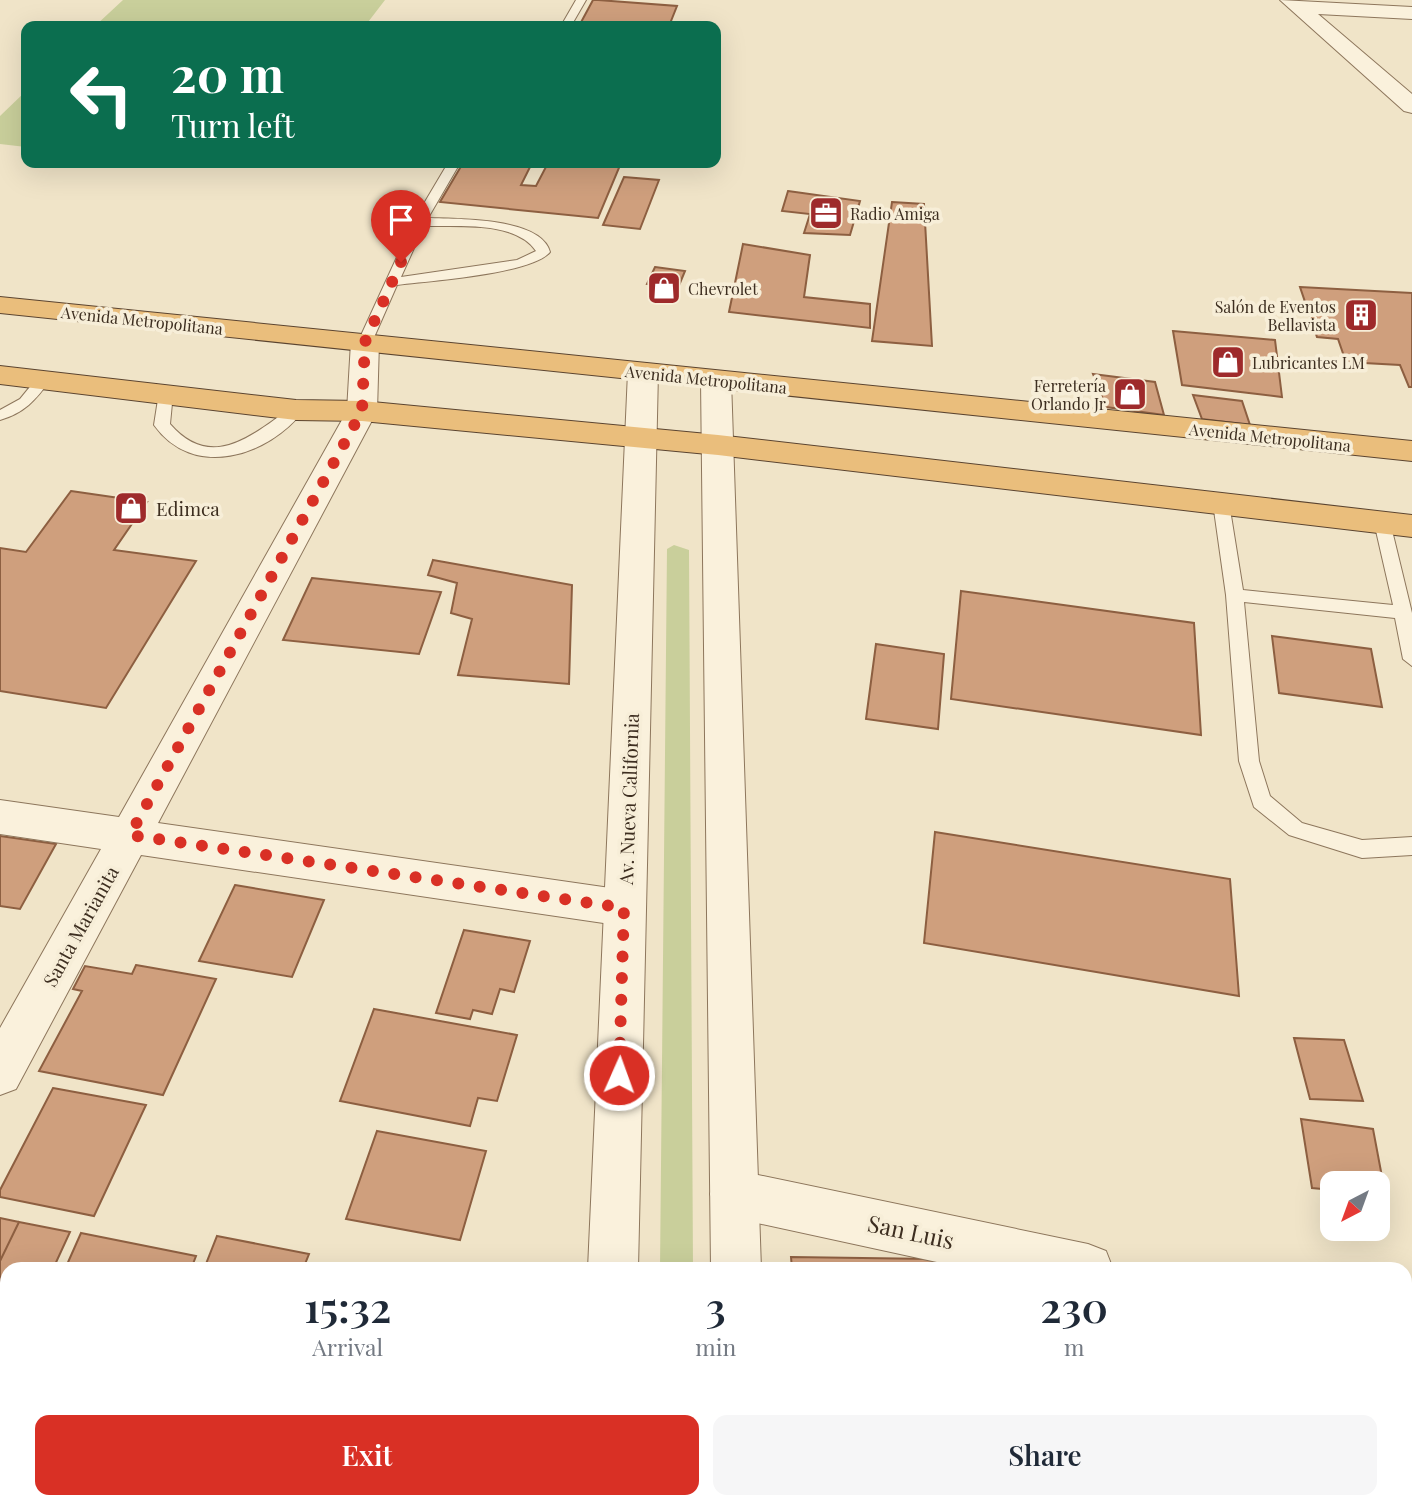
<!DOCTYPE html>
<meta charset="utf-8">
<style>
body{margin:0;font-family:"Playfair Display",serif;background:#f6f6f7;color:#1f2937;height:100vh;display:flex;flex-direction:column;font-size:26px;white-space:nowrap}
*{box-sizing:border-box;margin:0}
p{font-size:23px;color:#747a83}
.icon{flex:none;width:38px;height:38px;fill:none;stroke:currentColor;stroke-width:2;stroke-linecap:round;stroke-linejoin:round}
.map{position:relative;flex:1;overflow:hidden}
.sheet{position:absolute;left:0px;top:1262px;width:1412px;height:247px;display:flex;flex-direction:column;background:#fff;border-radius:21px 21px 0 0;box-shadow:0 7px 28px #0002}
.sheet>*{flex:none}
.top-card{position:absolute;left:21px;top:21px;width:700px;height:147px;border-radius:14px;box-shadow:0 7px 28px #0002;background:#0b6e4f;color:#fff;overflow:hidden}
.needle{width:46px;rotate:221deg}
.controls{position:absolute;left:1320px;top:1171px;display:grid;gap:14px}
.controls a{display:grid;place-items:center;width:70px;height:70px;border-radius:14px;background:#fff;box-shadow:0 7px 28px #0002;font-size:35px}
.pin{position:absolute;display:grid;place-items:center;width:60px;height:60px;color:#fff;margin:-72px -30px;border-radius:50% 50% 50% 0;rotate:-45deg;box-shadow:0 0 7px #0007}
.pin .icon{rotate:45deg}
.me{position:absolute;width:77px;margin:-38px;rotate:2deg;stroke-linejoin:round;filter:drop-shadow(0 0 5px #0008)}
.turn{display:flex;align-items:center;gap:24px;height:147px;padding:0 35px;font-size:32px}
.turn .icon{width:91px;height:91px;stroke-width:2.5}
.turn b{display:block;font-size:49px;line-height:60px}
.eta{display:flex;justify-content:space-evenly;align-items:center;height:119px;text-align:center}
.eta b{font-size:42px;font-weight:600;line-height:49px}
.primary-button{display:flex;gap:14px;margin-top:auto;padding:14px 35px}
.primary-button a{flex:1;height:80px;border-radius:14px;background:#d93025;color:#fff;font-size:28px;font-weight:600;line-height:80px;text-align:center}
.primary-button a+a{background:#f6f6f7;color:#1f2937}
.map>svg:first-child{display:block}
</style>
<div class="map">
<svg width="1412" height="1508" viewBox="0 0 1412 1508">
<rect width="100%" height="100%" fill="#f0e4c8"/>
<path fill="#c9cf9b" d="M123 0H385L365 26H95Z
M26 91V147L0 144V116Z
M674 545 689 550 693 1269H660L667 549Z"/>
<path fill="#cf9f7d" stroke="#8d5f41" stroke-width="2" d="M593 0H598L677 6 669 26H579Z
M463 163H532L521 185 536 186 548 163H621L598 218 440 202Z
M624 177 659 180 640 229 603 225Z
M788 191 860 201 850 235 804 233 810 214 782 211Z
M892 202 924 204 932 346 872 341Z
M743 244 810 255 804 297 870 304V328L729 312Z
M655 267 685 271 678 288 647 284Z
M1300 287 1412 293V387H1409L1400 365 1346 362 1338 339 1317 337Z
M1173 331 1275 340 1282 397 1182 385Z
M1093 374 1155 382 1164 415 1106 407Z
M1193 395 1242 401 1250 425 1202 419Z
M71 491 147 502 114 550 196 561 106 708 0 691V548L26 552Z
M433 560 572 585 569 684 458 675 472 619 451 613 457 583 428 575Z
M312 578 441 592 419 654 283 640Z
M961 591 1194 623 1201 735 951 699Z
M1272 636 1371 649 1382 707 1279 693Z
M876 644 944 654 938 729 866 719Z
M935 832 1230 879 1239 996 924 943Z
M0 836 56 844 20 909 0 906Z
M235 885 324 900 292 977 199 961Z
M464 930 530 941 514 992 500 989 492 1014 473 1010 470 1019 436 1013Z
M136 965 216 979 163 1095 39 1071 82 991 73 989 85 966 132 974Z
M374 1009 517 1035 497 1101 478 1098 470 1126 340 1101Z
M1294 1038 1344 1040 1363 1101 1310 1099Z
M53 1088 146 1105 94 1216 0 1197V1190Z
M1301 1119 1373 1129 1386 1198 1377 1196V1183H1332V1190L1312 1188Z
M377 1131 486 1151 460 1240 346 1219Z
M0 1218 19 1222 0 1261Z
M19 1222 70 1232 53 1269H7V1323L0 1322V1261Z
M81 1233 196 1256 191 1269H65Z
M217 1236 309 1254 303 1269H204Z
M791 1257 933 1259 934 1269H792Z
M1405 1447 1412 1449V1508H1407Z
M0 1478 7 1479V1502H100L97 1508H0Z"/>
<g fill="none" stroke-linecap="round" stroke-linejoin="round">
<g stroke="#8d765c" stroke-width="2">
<path id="service" d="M576 0H586L571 26H561Z
M448 163H460L428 218C455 219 541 217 550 252 532 274 429 281 397 285L372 342 365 346 360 345 358 342 413 222ZM424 226C456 227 515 220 536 251L517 260 401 277Z
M43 375 50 380C36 400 24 413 0 420V410L20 399 38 377Z
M166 388 173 393 170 424C204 463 237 447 274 420 283 414 289 403 301 407L304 410C268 457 193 480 154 425L159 393Z
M1221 497 1229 503 1243 590 1393 605 1374 522 1382 516 1390 522 1412 613V666L1403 659 1395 618 1244 602 1259 761 1270 796 1302 823 1362 840 1412 837V855L1362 858 1289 835 1254 807 1239 761 1226 595 1213 503Z"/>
</g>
<g stroke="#8d765c" stroke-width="2">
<path id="minor" d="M1280 0 1412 7V19L1318 14 1412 94V113L1404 111Z
M365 333 375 336 379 342 377 411 158 823 624 890 639 895 645 908 639 921 624 926 141 855 16 1089 0 1095V1028L101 849 0 834V800L119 817 347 411 351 342 355 336Z
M734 1170 1088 1244 1106 1251 1113 1269H969L734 1218 717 1211 710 1194 717 1177Z
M1405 1310 1412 1311V1363L1405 1362Z
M0 1410 7 1411V1465L0 1464Z
M307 1502H394L397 1508H309Z"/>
</g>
<g stroke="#8d765c" stroke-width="2">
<path id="tertiary" d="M643 363 653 366 658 372 638 1269H588L628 372 633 366Z
M716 371 726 374 731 380 761 1269H711L701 380 706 374Z
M577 1502H633V1508H577Z
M714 1502H770V1508H714Z"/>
</g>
<g stroke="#5b4430" stroke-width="2">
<path id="trunk" d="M0 297 1412 441V461L0 313Z
M0 366 296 400 362 401 718 435 1412 515V537L718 455 362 421 296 420 0 384Z"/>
</g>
<use href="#service" fill="#faf1dc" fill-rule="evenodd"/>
<use href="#minor" fill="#faf1dc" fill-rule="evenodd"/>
<use href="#tertiary" fill="#faf1dc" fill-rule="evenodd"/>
<use href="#trunk" fill="#eabe7c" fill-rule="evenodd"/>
</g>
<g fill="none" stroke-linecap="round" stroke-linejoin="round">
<path stroke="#d93025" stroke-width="12" stroke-dasharray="0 21.6" d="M401 262 365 342 362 411 130 835 624 908 619 1075"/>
</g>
<defs>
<g id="office-square" transform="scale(1.75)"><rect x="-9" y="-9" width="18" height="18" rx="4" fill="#9e2a2b" stroke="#f7eed8"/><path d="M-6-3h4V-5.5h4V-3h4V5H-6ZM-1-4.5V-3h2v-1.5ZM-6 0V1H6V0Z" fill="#fff"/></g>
<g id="shop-square" transform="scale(1.75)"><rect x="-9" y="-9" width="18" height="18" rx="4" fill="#9e2a2b" stroke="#f7eed8"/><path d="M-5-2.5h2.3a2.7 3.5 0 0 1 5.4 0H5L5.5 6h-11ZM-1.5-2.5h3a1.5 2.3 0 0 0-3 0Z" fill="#fff"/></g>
<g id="building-square" transform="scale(1.75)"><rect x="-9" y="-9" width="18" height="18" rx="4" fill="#9e2a2b" stroke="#f7eed8"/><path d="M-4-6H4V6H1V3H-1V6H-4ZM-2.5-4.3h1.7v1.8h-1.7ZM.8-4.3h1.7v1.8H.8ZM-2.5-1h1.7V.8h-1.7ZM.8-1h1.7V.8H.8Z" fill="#fff"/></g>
</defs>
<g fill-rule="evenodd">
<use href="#office-square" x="826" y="213"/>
<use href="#shop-square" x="664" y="288"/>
<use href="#building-square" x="1361" y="315"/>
<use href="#shop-square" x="1228" y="362"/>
<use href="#shop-square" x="1130" y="394"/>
<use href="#shop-square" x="131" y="508"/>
</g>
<g text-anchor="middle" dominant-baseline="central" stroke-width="7" stroke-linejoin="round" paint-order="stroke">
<g font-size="16" fill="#3d2e20" stroke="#f7eed8" text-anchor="start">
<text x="850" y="213">Radio Amiga</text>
<text x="688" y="288">Chevrolet</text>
<text x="1336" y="306" text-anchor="end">Salón de Eventos<tspan x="1336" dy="18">Bellavista</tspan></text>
<text x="1252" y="362">Lubricantes LM</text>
<text x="1106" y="385" text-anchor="end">Ferretería<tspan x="1106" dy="18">Orlando Jr</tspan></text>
</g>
<g font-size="16" fill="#3d2e20" stroke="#f7eed8">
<text transform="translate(142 320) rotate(6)">Avenida Metropolitana</text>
<text transform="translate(706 379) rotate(6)">Avenida Metropolitana</text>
<text transform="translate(1270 437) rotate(6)">Avenida Metropolitana</text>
</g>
<g font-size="19" fill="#3d2e20" stroke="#f7eed8" text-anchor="start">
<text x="156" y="508">Edimca</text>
</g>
<g font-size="19" fill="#3d2e20" stroke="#f7eed8">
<text transform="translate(628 799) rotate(-88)">Av. Nueva California</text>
<text transform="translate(80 926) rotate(-61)">Santa Marianita</text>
</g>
<g font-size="23" fill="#3d2e20" stroke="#f7eed8">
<text transform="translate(911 1231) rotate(12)">San Luis</text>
</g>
</g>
</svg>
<div class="controls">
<a><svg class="needle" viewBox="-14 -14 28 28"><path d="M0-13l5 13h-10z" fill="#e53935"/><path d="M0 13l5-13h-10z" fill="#747a83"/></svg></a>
</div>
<div class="pin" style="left:401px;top:262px;background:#d93025"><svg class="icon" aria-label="arrive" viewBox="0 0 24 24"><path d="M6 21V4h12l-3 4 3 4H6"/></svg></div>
<svg class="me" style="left:619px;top:1075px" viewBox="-20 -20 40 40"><circle r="17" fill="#d93025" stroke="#fff" stroke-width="3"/><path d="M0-11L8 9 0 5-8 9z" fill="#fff"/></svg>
<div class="top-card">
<div class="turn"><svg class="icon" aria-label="left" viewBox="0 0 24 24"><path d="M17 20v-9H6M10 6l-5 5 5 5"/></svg><div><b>20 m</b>Turn left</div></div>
</div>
<section class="sheet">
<div class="eta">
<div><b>15:32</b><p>Arrival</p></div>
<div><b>3</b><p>min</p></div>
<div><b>230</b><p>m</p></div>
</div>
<div class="primary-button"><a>Exit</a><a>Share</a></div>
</section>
</div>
